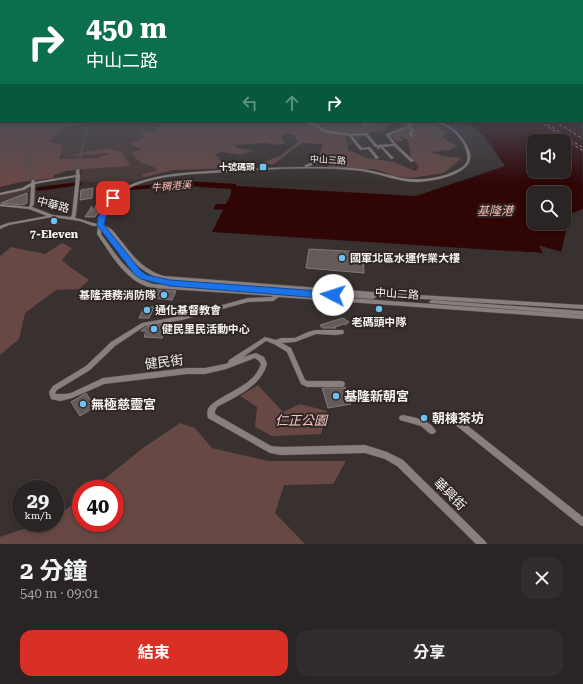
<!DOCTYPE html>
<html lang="zh-TW">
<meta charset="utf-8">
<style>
body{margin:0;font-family:"Roboto Serif","Noto Sans TC",serif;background:#322d2c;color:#f1f3f6;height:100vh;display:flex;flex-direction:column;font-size:15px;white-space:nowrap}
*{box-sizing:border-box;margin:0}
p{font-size:13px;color:#a5a5a6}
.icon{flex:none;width:22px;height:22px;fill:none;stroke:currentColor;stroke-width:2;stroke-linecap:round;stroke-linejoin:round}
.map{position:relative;height:544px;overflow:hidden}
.side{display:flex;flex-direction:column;background:#2a2524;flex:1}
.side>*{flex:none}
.hud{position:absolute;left:0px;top:0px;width:583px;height:122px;box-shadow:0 2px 6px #0003,0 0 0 1px #464241;background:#0b6e4f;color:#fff;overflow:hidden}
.tools{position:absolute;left:527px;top:134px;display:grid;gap:8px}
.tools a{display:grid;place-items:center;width:44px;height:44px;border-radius:8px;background:#2a2524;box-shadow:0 2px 6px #0003,0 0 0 1px #464241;font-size:20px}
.speed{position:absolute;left:12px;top:480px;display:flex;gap:8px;font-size:20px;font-weight:700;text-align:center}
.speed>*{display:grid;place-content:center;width:52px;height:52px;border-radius:50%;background:#2a2524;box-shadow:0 2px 6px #0003,0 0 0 1px #464241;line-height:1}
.speed small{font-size:10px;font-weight:400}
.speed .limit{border:6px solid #d22;background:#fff;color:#111}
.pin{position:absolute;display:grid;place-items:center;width:34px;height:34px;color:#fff;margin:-17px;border-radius:8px;box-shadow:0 2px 6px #0006}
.me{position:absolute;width:44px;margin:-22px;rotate:275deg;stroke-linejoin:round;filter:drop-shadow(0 0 3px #0008)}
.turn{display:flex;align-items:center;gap:14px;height:84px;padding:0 20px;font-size:18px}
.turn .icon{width:52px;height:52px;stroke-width:2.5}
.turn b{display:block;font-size:28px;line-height:34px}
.lanes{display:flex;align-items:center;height:38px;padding:0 20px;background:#0003;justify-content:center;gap:20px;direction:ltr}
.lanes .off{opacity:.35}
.round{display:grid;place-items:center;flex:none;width:42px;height:42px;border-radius:12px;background:#322d2c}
.summary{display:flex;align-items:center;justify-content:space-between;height:68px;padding:0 20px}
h1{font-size:24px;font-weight:700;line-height:30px}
.button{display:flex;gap:8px;margin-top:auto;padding:8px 20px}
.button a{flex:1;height:46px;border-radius:12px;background:#d93025;color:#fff;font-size:16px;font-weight:700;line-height:46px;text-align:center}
.button a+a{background:#322d2c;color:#f1f3f6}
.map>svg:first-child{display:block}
</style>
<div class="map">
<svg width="583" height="544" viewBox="0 0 583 544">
<rect width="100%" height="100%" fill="#383130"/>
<path fill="#473938" d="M93 121H163L170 125 134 144 161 172 125 184 78 181 86 164 45 165 51 132Z
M30 185 26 207 0 203V195L25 189Z"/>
<path fill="#684845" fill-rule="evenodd" d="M0 112 1 121H98L63 128 49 142 63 145 59 159 96 158 110 154 108 153 74 156 71 155 106 148 122 152 130 166 97 168 66 171 54 175 53 178 21 182 0 187Z
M156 121H414L433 123 447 133 441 137 457 146 449 150 431 152 442 156 462 158 444 173 411 178 395 176 375 169H350L330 167 318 158 323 144 302 143 274 164H258L280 156 298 142 293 134H282V140L286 143 278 145 265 143 234 145 237 148 253 150 241 155 222 152 215 154 225 165 233 168 173 170 145 177 141 175 158 170C147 161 143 169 132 153L141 149 129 144 147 137 139 133C149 132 154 134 161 126ZM396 121 403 125 393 133 395 134 389 135 396 141H403L399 136 408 140 411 157 419 167 415 171 394 162 367 158 348 150 346 136 382 131Z
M62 243 72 248 62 260 70 267 89 280 79 289 56 290 25 313 19 339 0 355V256L11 247 45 254Z
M258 385 283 412 300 404 327 411 321 434 272 436 255 427 257 407 240 396Z
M180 423 195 428 212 448 268 461H346L333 484 284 485 275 513 305 544H0V537L41 523H55V518L81 498V523H115V489H92L143 448Z"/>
<path fill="#2f0505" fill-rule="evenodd" d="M582 110 583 209 570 214 562 252 540 246 543 253 212 232 223 210 213 209 216 204H226L231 194V189L186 186 130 190 106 187 109 184 137 186 187 181 236 184V186L416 196 505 166 485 137 466 121H582ZM534 141H564V171H534ZM534 193H564V223H534Z"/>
<path fill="#383130" d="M583 209V211L571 216 562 254 543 249 545 253 543 255 379 245V244L543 253 539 246 561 252 570 215Z"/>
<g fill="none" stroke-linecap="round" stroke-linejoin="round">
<path fill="#2f0505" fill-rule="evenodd" d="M79 182 82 184 81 185 38 191 35 189 38 187Z"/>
<path stroke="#f9b7b0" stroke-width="1" stroke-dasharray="3 2.5" stroke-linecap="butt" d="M539 121 583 151
M543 121 583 148
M555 121 583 139"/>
</g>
<path fill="#645c5b" stroke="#837b7a" d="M93 188 92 198 80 200 81 190Z
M27 193V203L22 205 1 203Z
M98 202H104L103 204H104L95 217H85L92 206V212Z
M309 249 363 252 364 273 306 268Z
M156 290 176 291 172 300 152 298Z
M144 307H154L149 318H139Z
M343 318 349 322 345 325 344 324 335 327 336 328H322L320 325Z
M165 324H168L162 338 144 337 146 331H141L146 327Z
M345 387 351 404 328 408 322 388H342Z
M86 393 95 407 80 416 71 402Z"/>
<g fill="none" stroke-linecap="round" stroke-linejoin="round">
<path stroke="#544e4d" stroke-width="3" stroke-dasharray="3 1.5" stroke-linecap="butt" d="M28 158 27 151 30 121
M80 158 88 121
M326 158 383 121"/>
<path stroke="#544e4d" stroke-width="4" stroke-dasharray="4 2" stroke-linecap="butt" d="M28 157 33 180
M324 159 327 157
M78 170 81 157"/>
<g stroke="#534d4c" stroke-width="1">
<path id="minor" d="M298 121H303L317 124 325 130 350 134 367 133 377 145 393 144 386 135V134L410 126C402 121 390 120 381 122 373 123 371 128 362 125V123L367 121H370L365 124H370L377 121H403L411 123 413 126 410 128 414 130 412 134 413 136V137H411L409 134 411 130 408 128 389 135 396 144 414 161 411 162 394 146 383 147 394 158 391 159 381 148 377 149V147H379H375L365 135 352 136 362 148 370 147 379 158 376 159 368 149 360 150 349 136 323 132 315 126Z
M431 121C448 121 463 134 469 150 479 174 434 181 418 182 399 182 381 174 362 171 318 166 272 169 229 172 199 174 155 174 128 189 114 197 106 208 102 224 105 226 108 227 111 229 115 232 119 239 123 243 134 258 146 271 164 276L386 293 583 305V309L375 296 376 297 375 298 373 299 282 292 281 293 583 315V319L279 297 273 301 248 302 182 320 145 326 115 346 90 370 57 390 55 393 56 394H66L71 393 103 378 187 368H205L225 364 228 363 229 360 265 337 276 340 281 338H295L308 332 316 330H343L344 332 343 334 335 335 316 334 295 342 282 343 291 348 305 380 308 381H342L344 382 345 384 344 386 342 387H307L301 384 287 352 274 344 266 341 243 357 256 353 264 357 267 364C260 387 237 396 217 407L215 411V414L271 446 281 447 365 445 387 452 403 460 485 541 487 544H476L397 466 385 459 365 453 281 455 270 453 208 418C207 415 207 412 208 409 212 400 241 389 250 380 255 376 259 370 261 364L259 361 255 358 226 369 205 374H187L104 384 72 398 60 401 51 399 49 392 53 386 86 366 111 342 142 323 182 316 248 298 272 297 273 296 153 288C149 287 145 286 141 284 121 274 109 251 97 234L98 226H93L80 221 52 217 9 225 0 229V226L8 223 47 216 29 209 0 206V204L29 207 30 204 31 186 24 190 0 195V193L22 188 31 183 32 180H34L35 182 76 175V170L79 169 80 176 76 214 75 218C83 219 90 223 98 224 101 212 106 200 116 193 144 173 192 172 226 170 252 169 278 167 305 167V165L324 158 326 159 325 160 307 167C325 167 344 167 362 169 375 171 388 175 401 178 419 181 440 179 457 170 464 167 469 162 467 154 465 143 455 130 445 126 440 124 435 123 431 121ZM76 177 72 214 71 217 53 215 32 207 34 204 35 184ZM102 229 136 274 149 281 170 285 276 292V293L153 284C128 276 116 254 101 234ZM107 230C112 235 116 240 120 245 133 263 142 273 164 280L278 288 170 281 152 279 140 272Z
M432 300 583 311V315L430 303 429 302 430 301Z
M451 414 454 415 583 517V526L580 525 448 419 447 417 448 415Z
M403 415C415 418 429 419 436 431L435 433 432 434 429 433 421 426 400 420 399 418 400 416Z"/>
</g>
<use href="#minor" fill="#887f7e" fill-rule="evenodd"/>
</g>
<linearGradient id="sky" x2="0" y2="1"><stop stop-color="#1f1b1a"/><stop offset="0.59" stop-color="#4d4e59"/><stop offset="1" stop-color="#4d4e59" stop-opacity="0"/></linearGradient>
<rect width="583" height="184" fill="url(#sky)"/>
<path fill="#1a73e8" stroke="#114b97" d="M110 196H115L116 198 106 217 104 225 141 271 147 275 170 280 333 292 338 295 333 299 170 286 141 279 135 275 97 225 98 217Z"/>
<g fill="#6dc2f3" stroke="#2e2726" stroke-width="1.5">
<rect x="259" y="163" width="8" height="8" rx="2"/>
<circle cx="54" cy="221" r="4"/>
<circle cx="342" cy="258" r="4"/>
<circle cx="164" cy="295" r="4"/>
<circle cx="379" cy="309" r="4"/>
<circle cx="147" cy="310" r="4"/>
<circle cx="154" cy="329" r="4"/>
<circle cx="336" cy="396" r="4"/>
<circle cx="83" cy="404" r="4"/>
<circle cx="424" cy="418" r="4"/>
</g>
<g text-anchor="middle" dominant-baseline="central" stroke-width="4" stroke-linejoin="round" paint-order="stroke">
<g font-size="9" fill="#f6f1f1" stroke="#2e2726">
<text transform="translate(328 160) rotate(3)">中山三路</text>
</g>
<g font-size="9" font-weight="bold" fill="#f6f1f1" stroke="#2e2726" text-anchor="end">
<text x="255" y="167">十號碼頭</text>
</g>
<g font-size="10" font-style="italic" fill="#f9b7b0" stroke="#2e2726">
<text transform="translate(171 186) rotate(-4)">牛稠港溪</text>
</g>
<g font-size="11" fill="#f6f1f1" stroke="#2e2726">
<text transform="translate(53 205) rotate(15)">中華路</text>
<text transform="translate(397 294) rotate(4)">中山二路</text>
</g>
<g font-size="11" font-weight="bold" fill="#f6f1f1" stroke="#2e2726" text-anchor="start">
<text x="54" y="234" text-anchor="middle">7-Eleven</text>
<text x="350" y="258">國軍北區水運作業大樓</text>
<text x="156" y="295" text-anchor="end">基隆港務消防隊</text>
<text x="155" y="310">通化基督教會</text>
<text x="379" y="322" text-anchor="middle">老碼頭中隊</text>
<text x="162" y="329">健民里民活動中心</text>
</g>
<g font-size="12" font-style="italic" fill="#f9b7b0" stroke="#2e2726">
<text x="495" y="211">基隆港</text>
</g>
<g font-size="13" fill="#f6f1f1" stroke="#2e2726">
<text transform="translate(164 362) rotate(-7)">健民街</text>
<text transform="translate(450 494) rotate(45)">華興街</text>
</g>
<g font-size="13" font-weight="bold" fill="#f6f1f1" stroke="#2e2726" text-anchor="start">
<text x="344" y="396">基隆新朝宮</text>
<text x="91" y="404">無極慈靈宮</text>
<text x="432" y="418">朝棟茶坊</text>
</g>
<g font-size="13" font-style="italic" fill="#f9c6c0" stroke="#2e2726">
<text x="301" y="420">仁正公園</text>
</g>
</g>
</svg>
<div class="tools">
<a><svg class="icon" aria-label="sound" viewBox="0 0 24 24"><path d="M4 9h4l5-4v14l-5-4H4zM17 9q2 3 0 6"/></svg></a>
<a><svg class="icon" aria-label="search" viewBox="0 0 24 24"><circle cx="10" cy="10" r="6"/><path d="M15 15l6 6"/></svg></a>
</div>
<div class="speed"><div>29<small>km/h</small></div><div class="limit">40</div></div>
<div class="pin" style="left:113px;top:198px;background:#d93025"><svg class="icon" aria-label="arrive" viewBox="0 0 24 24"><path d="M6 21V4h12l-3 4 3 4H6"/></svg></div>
<svg class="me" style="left:333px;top:295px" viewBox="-20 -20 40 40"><circle r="19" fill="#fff"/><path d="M0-13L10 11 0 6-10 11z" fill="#1a73e8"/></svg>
<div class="hud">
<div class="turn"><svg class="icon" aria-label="right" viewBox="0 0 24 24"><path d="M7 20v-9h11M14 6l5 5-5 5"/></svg><div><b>450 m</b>中山二路</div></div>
<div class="lanes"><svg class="icon off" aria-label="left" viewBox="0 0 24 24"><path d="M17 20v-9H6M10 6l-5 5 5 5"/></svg><svg class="icon off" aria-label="ahead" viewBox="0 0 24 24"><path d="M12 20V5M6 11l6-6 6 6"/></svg><svg class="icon" aria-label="right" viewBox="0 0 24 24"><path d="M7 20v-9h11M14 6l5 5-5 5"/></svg></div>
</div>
</div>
<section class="side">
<div class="summary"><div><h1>2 分鐘</h1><p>540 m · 09:01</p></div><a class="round"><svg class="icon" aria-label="close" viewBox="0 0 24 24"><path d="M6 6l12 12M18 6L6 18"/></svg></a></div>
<div class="button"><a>結束</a><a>分享</a></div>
</section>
